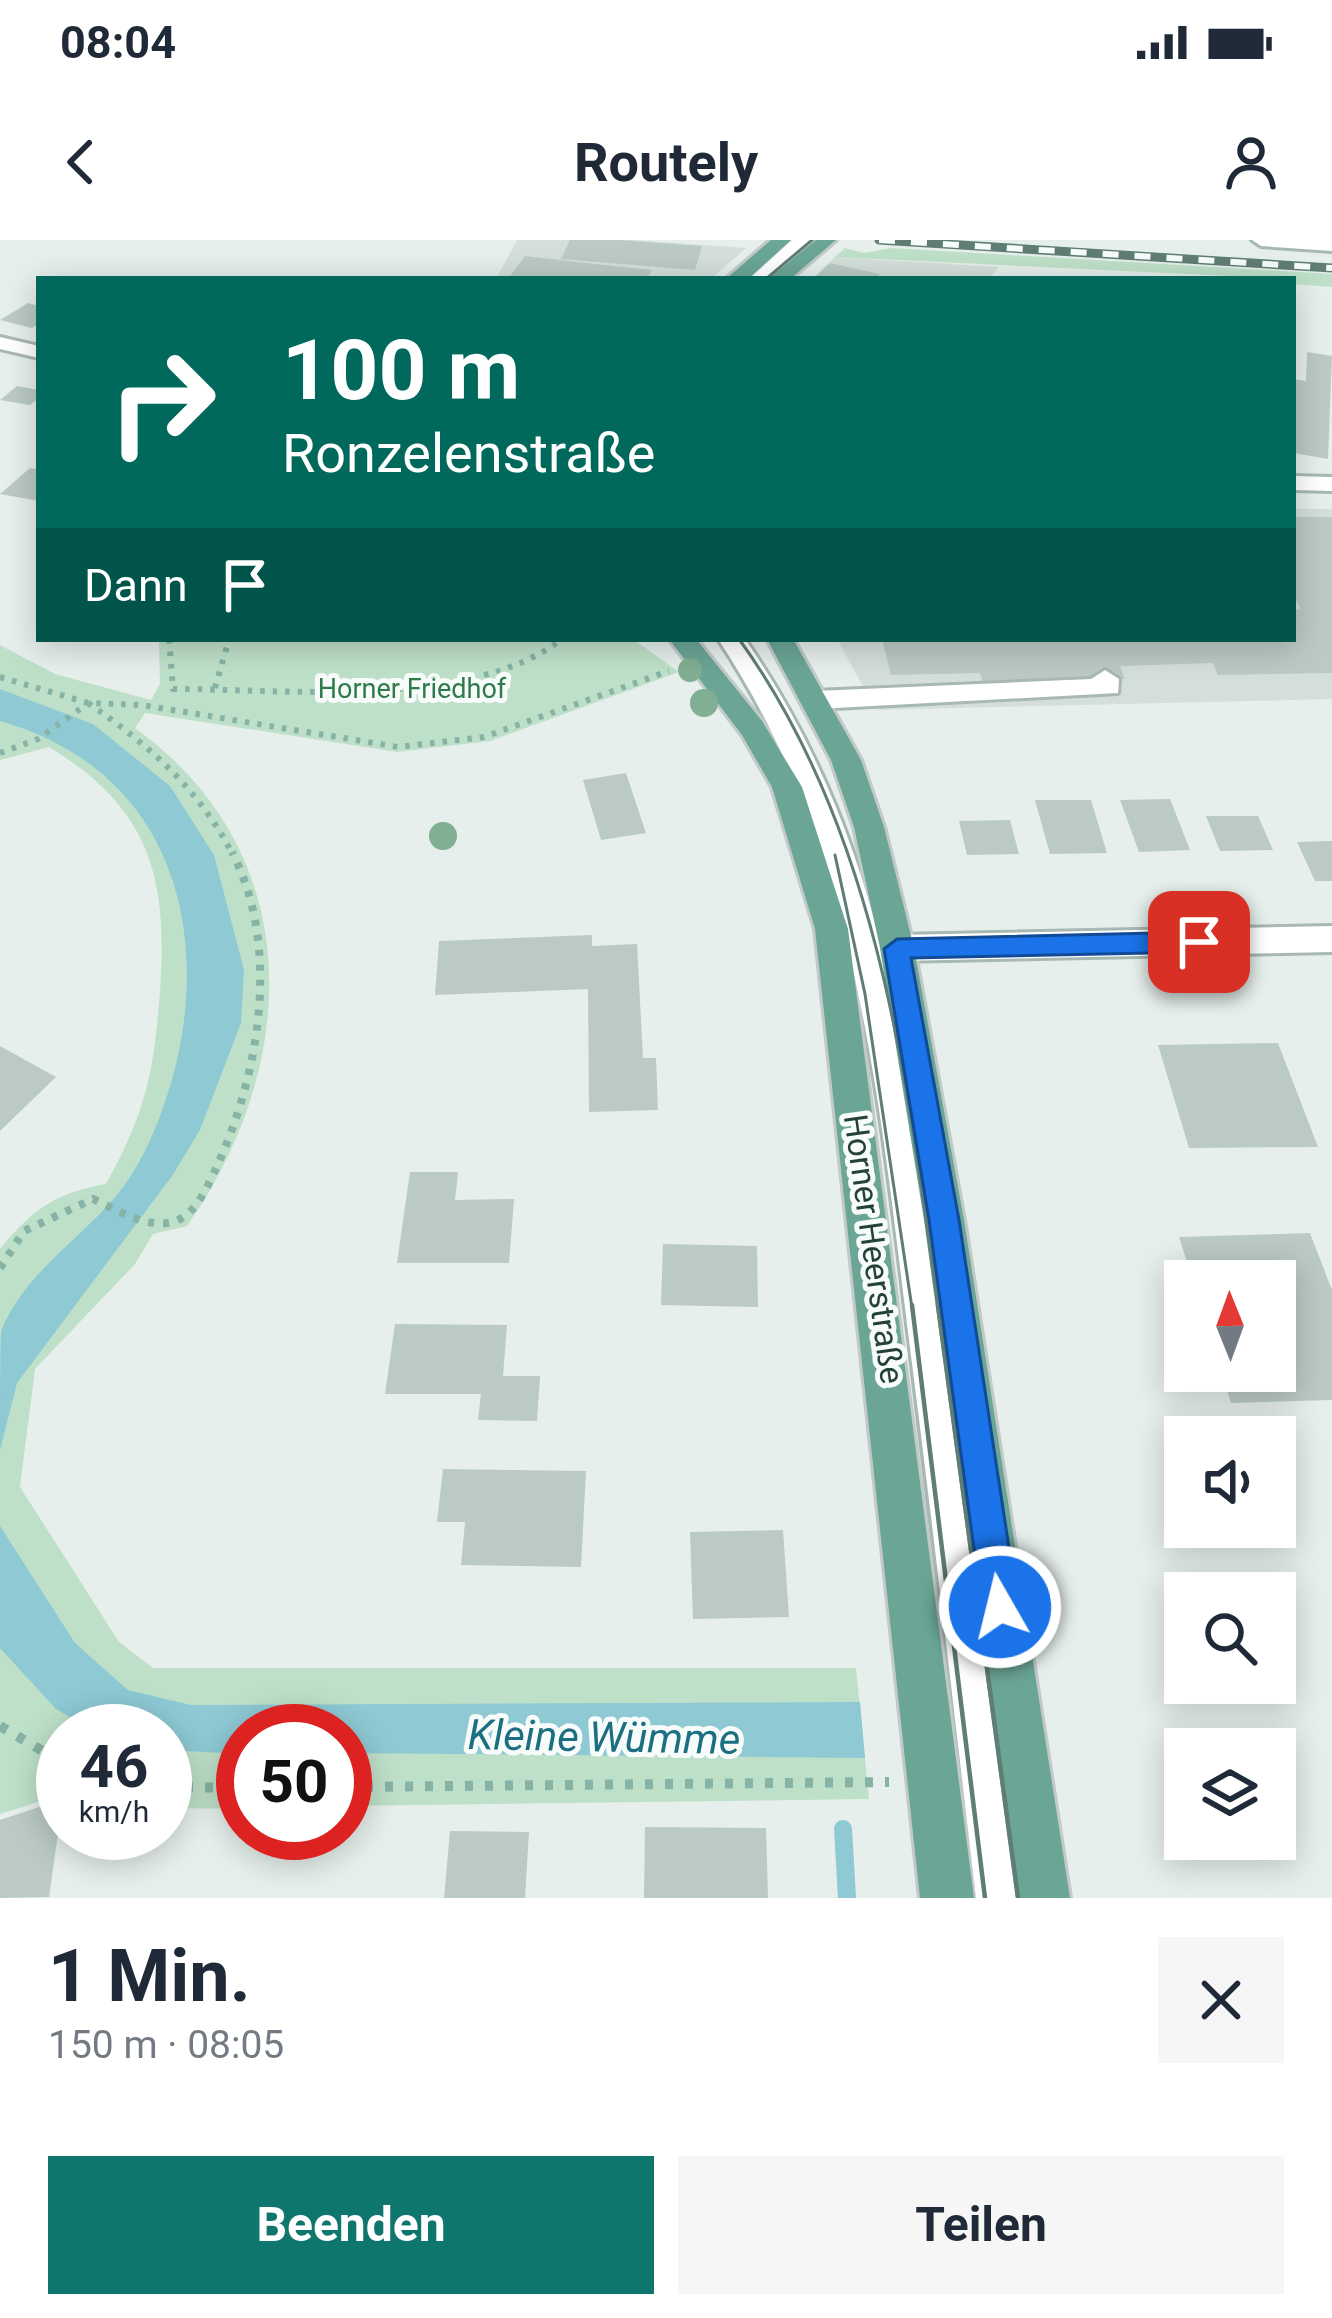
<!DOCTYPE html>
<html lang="de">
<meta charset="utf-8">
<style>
body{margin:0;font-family:Roboto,sans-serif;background:#f6f6f7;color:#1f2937;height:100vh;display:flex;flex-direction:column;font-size:45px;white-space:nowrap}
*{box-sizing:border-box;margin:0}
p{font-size:39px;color:#747a83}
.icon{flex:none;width:66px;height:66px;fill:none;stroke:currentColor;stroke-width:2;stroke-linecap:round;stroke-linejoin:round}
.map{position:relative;height:1658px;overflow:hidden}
.sheet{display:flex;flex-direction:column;background:#fff;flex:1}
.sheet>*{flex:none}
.hud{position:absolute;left:36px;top:36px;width:1260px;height:366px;border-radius:0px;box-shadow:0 6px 30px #0003;background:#00695c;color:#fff;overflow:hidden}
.needle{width:78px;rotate:359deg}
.buttons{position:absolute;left:1164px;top:1020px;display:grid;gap:24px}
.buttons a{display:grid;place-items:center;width:132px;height:132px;border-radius:0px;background:#fff;box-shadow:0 6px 30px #0003;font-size:60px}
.speed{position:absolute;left:36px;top:1464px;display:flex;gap:24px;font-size:60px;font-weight:700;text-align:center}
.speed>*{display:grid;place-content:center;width:156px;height:156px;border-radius:50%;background:#fff;box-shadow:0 6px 30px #0003;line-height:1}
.speed small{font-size:30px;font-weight:400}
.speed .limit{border:18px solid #d22;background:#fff;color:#111}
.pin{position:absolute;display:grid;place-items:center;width:102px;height:102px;color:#fff;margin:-51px;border-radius:24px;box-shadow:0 6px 18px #0006}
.me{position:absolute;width:132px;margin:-66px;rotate:352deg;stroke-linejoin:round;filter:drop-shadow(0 0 9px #0008)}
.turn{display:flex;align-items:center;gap:42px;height:252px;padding:0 48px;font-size:54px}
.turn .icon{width:156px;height:156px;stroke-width:2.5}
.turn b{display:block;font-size:84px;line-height:102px}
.then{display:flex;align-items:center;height:114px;padding:0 48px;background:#0003;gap:24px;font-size:45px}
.round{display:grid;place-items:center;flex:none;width:126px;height:126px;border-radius:0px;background:#f6f6f7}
.summary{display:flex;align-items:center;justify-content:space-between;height:204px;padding:0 48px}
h1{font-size:72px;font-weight:700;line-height:90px}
.primary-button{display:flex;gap:24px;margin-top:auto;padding:24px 48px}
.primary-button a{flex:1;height:138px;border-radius:0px;background:#0f766e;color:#fff;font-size:48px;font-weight:700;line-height:138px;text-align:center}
.primary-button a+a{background:#f6f6f7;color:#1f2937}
.status{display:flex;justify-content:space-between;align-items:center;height:84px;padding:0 60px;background:#fff;direction:ltr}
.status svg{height:33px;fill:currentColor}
header{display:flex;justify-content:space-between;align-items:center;height:156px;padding:0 48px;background:#fff;font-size:54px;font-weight:700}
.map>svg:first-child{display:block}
</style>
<div class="status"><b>08:04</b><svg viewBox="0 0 49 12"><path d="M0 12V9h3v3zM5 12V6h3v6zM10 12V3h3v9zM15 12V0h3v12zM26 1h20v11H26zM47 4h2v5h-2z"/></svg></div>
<header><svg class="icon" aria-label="back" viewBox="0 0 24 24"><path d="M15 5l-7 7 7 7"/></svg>Routely<svg class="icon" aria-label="person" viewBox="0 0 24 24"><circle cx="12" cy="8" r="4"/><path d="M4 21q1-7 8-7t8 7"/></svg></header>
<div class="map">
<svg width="1332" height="1658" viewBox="0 0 1332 1658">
<rect width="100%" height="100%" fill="#e6efeb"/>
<path fill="#d4dfda" d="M517 0H633L746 8 711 39H496Z
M835 17 999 27 989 39H812Z
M1293 269H1332V459L876 470 837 399H1293Z"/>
<path fill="#bfe0c8" d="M845 8 864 13 892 8 1332 34V47L1293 44V39L835 17Z
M159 399H633L679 432 490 501 397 512 145 473 135 488C308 613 301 823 187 986L153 994 135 1024 35 1129 20 1247 119 1402 153 1428H856L869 1559 345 1566V1491H243V1569L165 1568V1491H63V1554L0 1574V1009C33 969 55 953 106 944 146 872 154 832 160 751 168 638 151 569 49 507L0 520V405L55 434 151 460 160 444Z"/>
<path fill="#8ec9d4" d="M0 449 93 484 170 546 214 615 244 730 241 783 200 890 172 936 17 1143 0 1210C0 1181 0 1118 1 1092 23 1032 88 995 124 946 150 910 167 862 177 820 211 669 159 526 0 481Z
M0 1286 75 1403 128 1450 191 1465 860 1462 865 1518 345 1513V1491H243V1514L165 1510V1491H94L56 1469 0 1408Z"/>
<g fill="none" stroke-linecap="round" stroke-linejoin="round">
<path stroke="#8ec9d4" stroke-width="18" d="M843 1589 847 1658"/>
</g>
<path fill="#bbcac4" d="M570 0H618L702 6 695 30 561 19Z
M525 16 586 23 652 30 647 39H508Z
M830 23 880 34 875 39H813Z
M28 63 39 66V84L32 88 0 80Z
M1307 112 1332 116 1328 219 1293 213V139L1306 141Z
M17 146 39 150V158L30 165 0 160Z
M30 228 39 230V261L0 254Z
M1293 277H1332V433L1218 435 1213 423 1120 426 1125 439 983 443 980 433 891 435 882 399H1293V370L1301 369 1293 355Z
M626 533 646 593 601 600 583 540Z
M1170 559 1190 610 1139 612 1120 560Z
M1035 560H1091L1107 613 1050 614Z
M1206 576H1258L1273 610 1220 611Z
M1010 580 1019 614 967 615 959 581Z
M1332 601V641H1315L1297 602Z
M592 695V706L637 704 643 818H656L658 870 589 872 588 749 435 755 439 701Z
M1278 803 1318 907 1189 908 1158 805Z
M0 806 56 837 0 891Z
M410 932H458L455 960 514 959 509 1023H397Z
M1310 993 1332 1050V1160L1231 1163 1221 1131H1275V1041H1193L1179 997Z
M663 1004 757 1006 758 1067 661 1065Z
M395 1084 507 1085 503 1136H540L537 1181 478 1180 481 1154H385Z
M443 1229 586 1231 581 1327 461 1325 465 1282H437Z
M783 1290 789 1377 693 1379 690 1292Z
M63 1559 49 1657 0 1658V1580Z
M645 1587 766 1588 768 1658H644Z
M450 1591 529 1592 525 1658H444Z"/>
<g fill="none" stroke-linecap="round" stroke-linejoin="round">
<g stroke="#a8b8b2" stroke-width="6">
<path id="minor" d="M792 0H812L770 39H749Z
M1252 0H1332V11L1261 6Z
M0 97 39 106V118L0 109Z
M1293 236 1332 237V251L1293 250Z
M718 399H745C811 495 853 594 881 706L897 695 1332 686V712L897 721 883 712 941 1031 1030 1658H976C954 1472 933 1286 909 1100 878 854 858 609 718 399Z
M1105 430 1119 439 1118 453 816 469 802 460 816 451 1091 439Z"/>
</g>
<g stroke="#c2cac8" stroke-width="6">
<path id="major" d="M771 0H791L748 39H726Z
M816 0H836L790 39H768Z
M669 399H696L762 481 802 547 848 689 974 1658H920L815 689 772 547 742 495Z
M767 399H793L861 520 884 587 914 708 964 980 1070 1658H1016L924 980 880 708 854 587 831 520Z"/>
</g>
<path stroke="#86b3a5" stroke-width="6" stroke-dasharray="4.5 8" stroke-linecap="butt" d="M169 399 173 449C285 449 470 470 562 399
M0 437 88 463 142 465 398 507 484 497 669 431
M215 448 229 399
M88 463C149 505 199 549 233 615
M0 513 38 499 87 464"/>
<path stroke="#86b3a5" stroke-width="8" stroke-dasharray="6 9" stroke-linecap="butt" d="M0 1028 24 991 93 959C116 969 146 989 172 982 195 977 208 946 217 926 260 832 281 707 232 612"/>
<path stroke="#86b3a5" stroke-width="10" stroke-dasharray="8 12" stroke-linecap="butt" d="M0 1486 63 1523
M165 1547 243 1548
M345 1547 889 1542"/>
<use href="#minor" fill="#fff" fill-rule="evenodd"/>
<use href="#major" fill="#6aa596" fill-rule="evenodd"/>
<path stroke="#5f7d75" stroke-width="3" d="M766 39 812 0
M739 399C878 591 907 838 938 1068
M835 615 865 754 912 1068"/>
<path stroke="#5f7d75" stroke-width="4.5" d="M912 1065 985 1658
M938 1065 1018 1658"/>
<g stroke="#5f7d75" stroke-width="9">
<path id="rail" d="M879 0 1332 28"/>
</g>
<use href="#rail" stroke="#f7fbf9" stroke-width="6" stroke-dasharray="16" stroke-linecap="butt"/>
</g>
<g fill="#80af93">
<circle cx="690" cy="430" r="12"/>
<circle cx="704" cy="463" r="14"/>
<circle cx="443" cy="596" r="14"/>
</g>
<path fill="#1a73e8" stroke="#114b97" stroke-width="3" d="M1199 692 1211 702 1199 712 911 718 959 980 1018 1367 1013 1380 1000 1385 987 1380 982 1367 929 980 884 709 897 699Z"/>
<g text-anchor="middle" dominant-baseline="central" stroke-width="10" stroke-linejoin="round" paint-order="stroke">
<g font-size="27" fill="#2d7a4b" stroke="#f7fbf9">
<text x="412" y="449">Horner Friedhof</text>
</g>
<g font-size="33" fill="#24423a" stroke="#f7fbf9">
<text transform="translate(874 1009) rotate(82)">Horner Heerstraße</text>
</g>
<g font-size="42" font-style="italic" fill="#1c6f80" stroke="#f7fbf9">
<text transform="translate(604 1497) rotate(1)">Kleine Wümme</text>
</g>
</g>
</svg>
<div class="buttons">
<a><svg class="needle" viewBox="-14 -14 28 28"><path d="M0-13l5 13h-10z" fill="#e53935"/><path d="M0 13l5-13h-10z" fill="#747a83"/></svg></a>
<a><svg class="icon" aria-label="sound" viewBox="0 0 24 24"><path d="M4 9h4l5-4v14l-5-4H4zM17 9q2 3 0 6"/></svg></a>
<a><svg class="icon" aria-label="search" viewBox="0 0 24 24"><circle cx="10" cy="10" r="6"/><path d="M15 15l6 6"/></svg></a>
<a><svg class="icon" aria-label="layers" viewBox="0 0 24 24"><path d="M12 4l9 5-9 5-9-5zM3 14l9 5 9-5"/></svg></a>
</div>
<div class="speed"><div>46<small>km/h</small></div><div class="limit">50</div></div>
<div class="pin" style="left:1199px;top:702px;background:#d93025"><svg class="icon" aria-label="arrive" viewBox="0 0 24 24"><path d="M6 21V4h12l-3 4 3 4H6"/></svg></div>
<svg class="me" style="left:1000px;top:1367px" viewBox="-20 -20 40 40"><circle r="17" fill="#1a73e8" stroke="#fff" stroke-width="3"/><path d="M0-11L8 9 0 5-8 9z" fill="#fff"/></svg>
<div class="hud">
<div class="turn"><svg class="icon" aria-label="right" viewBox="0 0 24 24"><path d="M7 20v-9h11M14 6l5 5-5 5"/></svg><div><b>100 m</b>Ronzelenstraße</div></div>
<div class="then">Dann<svg class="icon" aria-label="arrive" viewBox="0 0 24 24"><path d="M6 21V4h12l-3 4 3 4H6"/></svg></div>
</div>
</div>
<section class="sheet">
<div class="summary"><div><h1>1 Min.</h1><p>150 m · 08:05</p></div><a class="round"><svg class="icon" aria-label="close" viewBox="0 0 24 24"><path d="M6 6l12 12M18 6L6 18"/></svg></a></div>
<div class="primary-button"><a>Beenden</a><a>Teilen</a></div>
</section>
